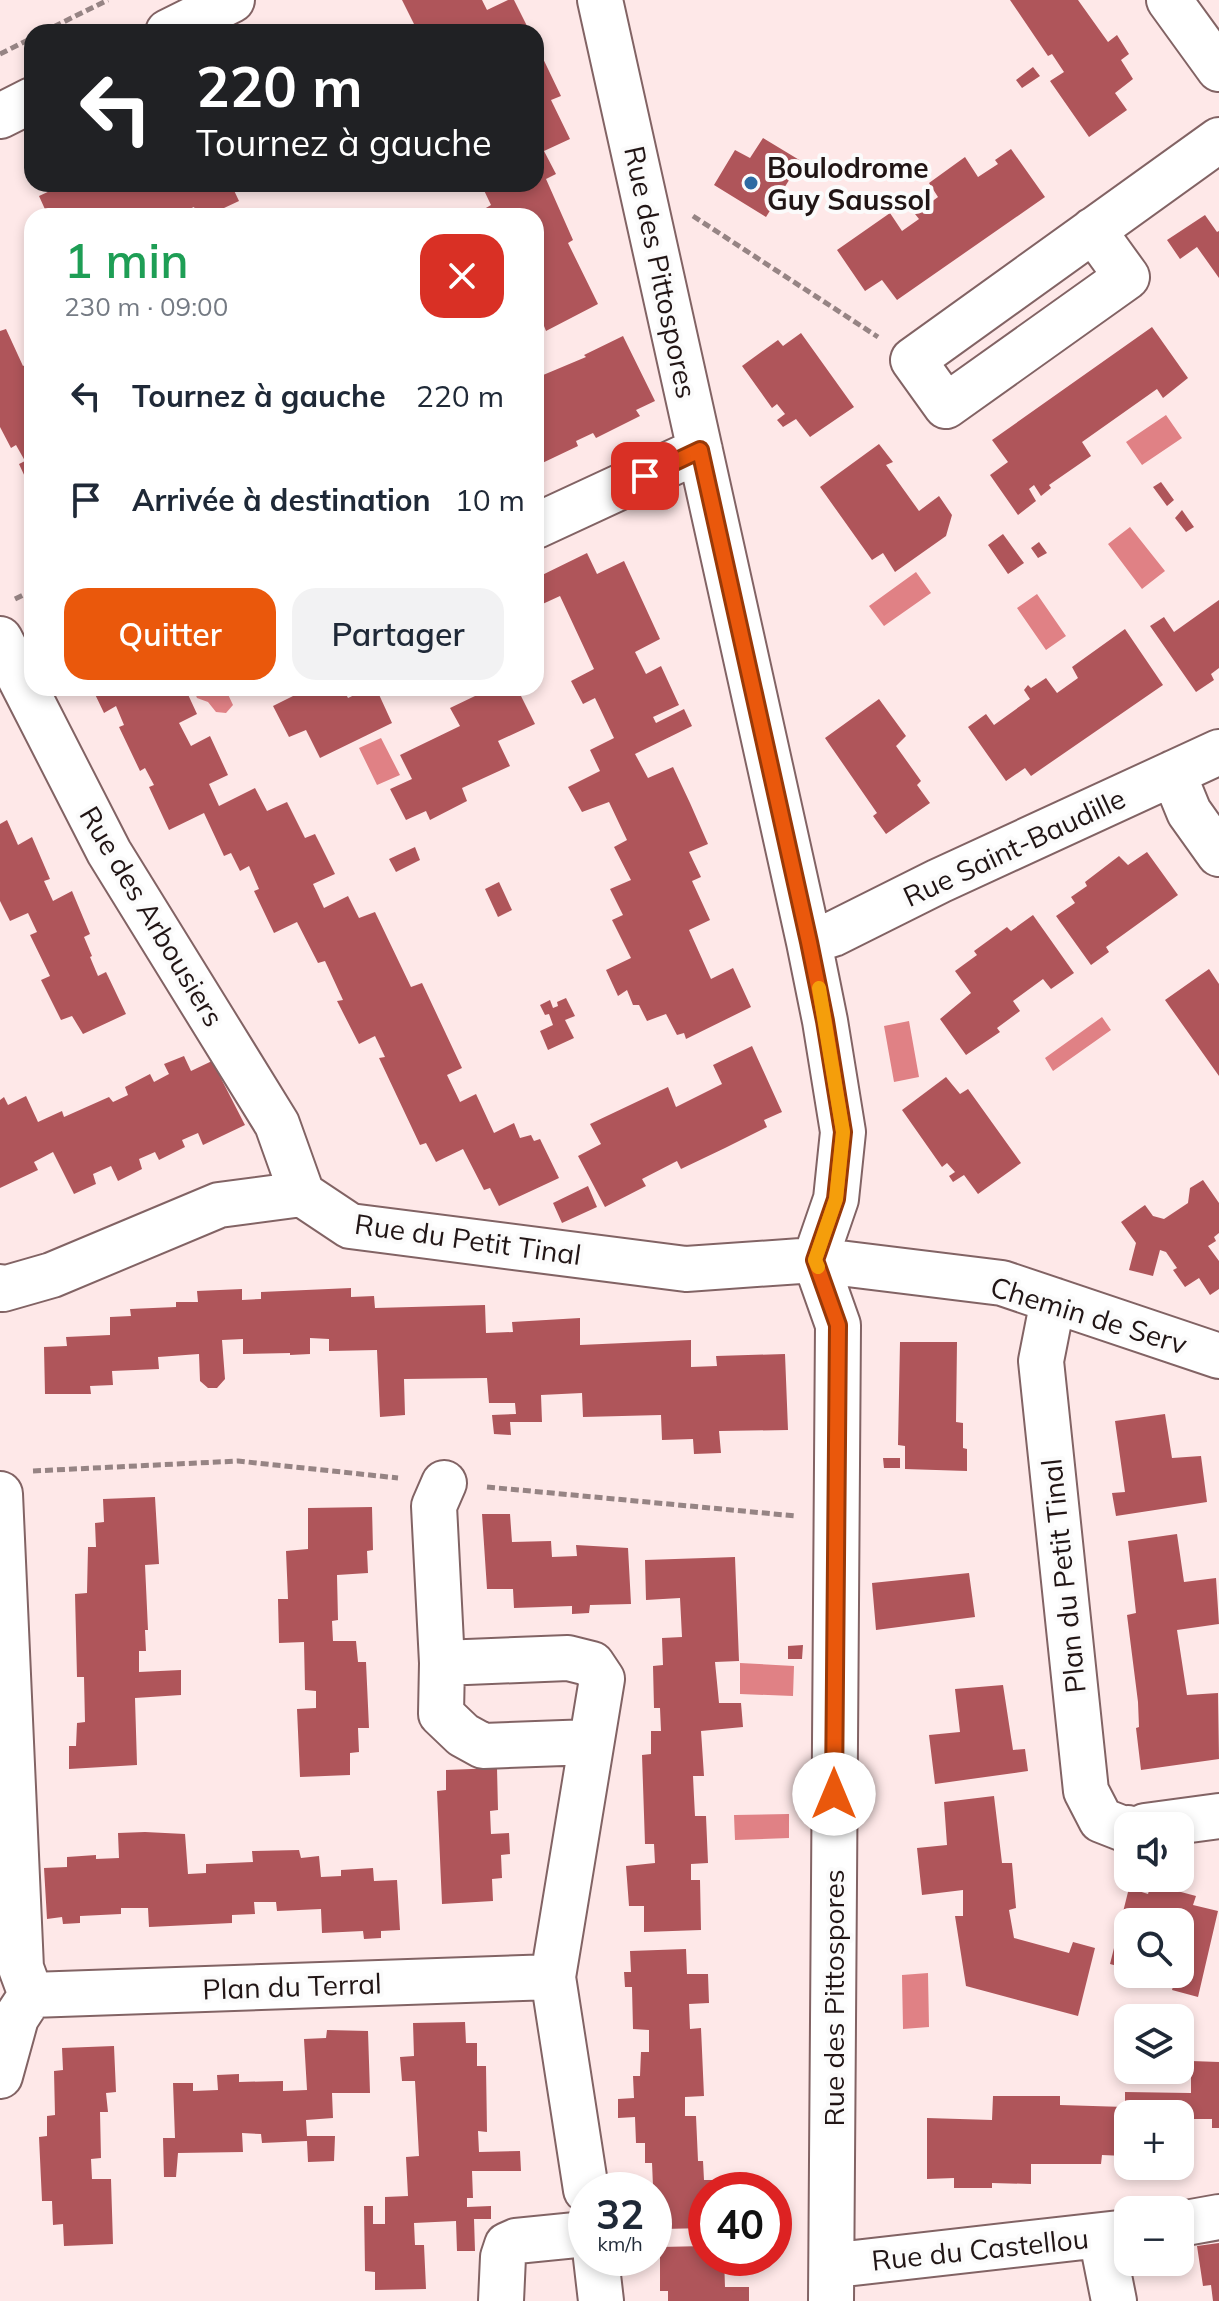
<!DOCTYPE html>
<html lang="fr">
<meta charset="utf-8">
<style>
body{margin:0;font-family:Mulish,sans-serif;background:#f2f2f3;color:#1f2937;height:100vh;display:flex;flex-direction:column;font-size:30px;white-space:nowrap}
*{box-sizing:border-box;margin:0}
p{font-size:26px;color:#747a83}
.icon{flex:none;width:44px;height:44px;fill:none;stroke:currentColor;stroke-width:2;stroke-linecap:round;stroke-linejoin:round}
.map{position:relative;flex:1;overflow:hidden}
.details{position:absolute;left:24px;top:208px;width:520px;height:488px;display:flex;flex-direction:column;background:#fff;border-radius:24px;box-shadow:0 4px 12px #0003}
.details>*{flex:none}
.guide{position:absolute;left:24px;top:24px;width:520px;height:168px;border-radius:24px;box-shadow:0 4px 12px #0003;background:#202124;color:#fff;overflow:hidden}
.controls{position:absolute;left:1114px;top:1812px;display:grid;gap:16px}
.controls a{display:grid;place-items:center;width:80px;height:80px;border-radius:16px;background:#fff;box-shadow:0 4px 12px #0003;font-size:40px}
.speed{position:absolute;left:568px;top:2172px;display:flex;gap:16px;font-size:40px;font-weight:700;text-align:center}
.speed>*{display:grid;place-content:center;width:104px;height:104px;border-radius:50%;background:#fff;box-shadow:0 4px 12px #0003;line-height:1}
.speed small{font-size:20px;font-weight:400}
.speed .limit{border:12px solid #d22;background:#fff;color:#111}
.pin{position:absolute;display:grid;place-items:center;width:68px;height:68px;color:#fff;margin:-34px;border-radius:16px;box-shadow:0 4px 12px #0006}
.me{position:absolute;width:88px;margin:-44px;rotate:0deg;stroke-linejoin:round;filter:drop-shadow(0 0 6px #0008)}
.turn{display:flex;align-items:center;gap:28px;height:168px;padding:0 40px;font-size:36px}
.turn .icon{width:104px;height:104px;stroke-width:2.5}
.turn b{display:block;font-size:56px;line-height:68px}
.round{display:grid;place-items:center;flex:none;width:84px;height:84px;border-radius:24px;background:#f2f2f3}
.overview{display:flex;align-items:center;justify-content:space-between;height:136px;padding:0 40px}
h1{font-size:48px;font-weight:600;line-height:60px;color:#1e9e55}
.button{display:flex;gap:16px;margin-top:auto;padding:16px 40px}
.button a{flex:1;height:92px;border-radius:24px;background:#ea580c;color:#fff;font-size:32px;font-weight:600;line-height:92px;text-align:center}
.button a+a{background:#f2f2f3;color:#1f2937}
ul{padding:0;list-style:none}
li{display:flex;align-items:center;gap:24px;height:104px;padding:0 40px}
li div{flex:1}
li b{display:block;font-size:30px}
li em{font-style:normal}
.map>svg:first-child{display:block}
</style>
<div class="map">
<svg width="1219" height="2301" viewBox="0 0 1219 2301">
<rect width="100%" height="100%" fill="#fee8e8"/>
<path fill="#e08185" d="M1166 415 1182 438 1142 465 1126 442Z
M1130 527 1165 571 1142 589 1108 544Z
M916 572 931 593 884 626 869 606Z
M1037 594 1066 636 1046 650 1017 608Z
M193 688H225L233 705 226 713 216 712 208 702 197 698Z
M381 738 400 775 377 785 359 748Z
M1102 1017 1111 1030 1053 1071 1045 1058Z
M909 1021 919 1077 894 1082 884 1026Z
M740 1663 794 1666 793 1696 740 1694Z
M789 1814V1838L735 1840 734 1815Z
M928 1973 929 2027 903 2029 902 1975Z"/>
<path fill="#af555a" d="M402 0H482L487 10 508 0H514L530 32H418Z
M1010 0H1078L1108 42 1117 35 1129 54 1121 60 1133 79 1115 93 1127 110 1089 137 1050 81 1064 72 1052 54 1048 56Z
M536 44 561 96 551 100 570 139 544 151 556 174 546 179 573 240 568 243 598 304 546 331 544 326 537 329 536 327V216H481L479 212 491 205 481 184H536Z
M1033 67 1040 76 1022 88 1016 80Z
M763 138 801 161 766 217 714 185 735 150 750 158Z
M1011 149 1045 197 897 300 882 280 865 291 837 250 890 213 902 231 919 219 915 214 938 197 929 183 965 157 978 177 998 164 995 160Z
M65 184H231L239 201 207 216H198L194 207 173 216H48L39 196Z
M1205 215 1217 232 1219 231V278L1197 247 1180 259 1167 240Z
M1152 327 1188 378 1163 398 1157 389 1082 442 1091 456 1049 485 1051 488 1041 496 1034 485 1029 489 1036 501 1018 515 990 475 1008 462 992 440Z
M6 329 23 366 32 362V492L19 464 25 461 16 445 11 448 0 427V331Z
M801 333 854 407 810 437 796 419 783 427 777 420 785 414 777 404 772 408 742 366 778 340 783 346Z
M623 336 655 401 636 410 640 416 596 438 593 433 576 441 578 446 536 466V378L586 357 584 355Z
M879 444 893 462 886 465 919 511 939 496 952 515 946 536 895 572 883 553 872 560 820 487Z
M1161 482 1174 500 1167 506 1153 487Z
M1182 510 1194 527 1186 532 1175 518Z
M1003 534 1024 563 1008 574 988 545Z
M1039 542 1047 553 1038 558 1031 548Z
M587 553 597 574 624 561 660 639 635 652 646 674 661 666 679 705 653 717 656 723 684 709 692 726 635 754 648 778 673 767 690 803 708 844 689 852 701 877 692 881 710 920 689 930 711 979 733 968 751 1007 686 1039 684 1033 677 1035 666 1014 647 1021 639 1005H633L627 990 618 996 606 970 631 958 612 920 623 915 610 889 631 880 614 847 627 840 609 802 582 812 568 787 600 771 590 750 614 738 595 698 583 704 571 681 594 669 560 596 536 607V578Z
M1219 600V668L1211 674 1214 680 1196 692 1150 626 1164 617 1174 632Z
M1125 629 1163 685 1031 776 1025 768 1006 781 968 727 986 714 994 725 1030 699 1024 690 1028 685 1031 688 1046 678 1057 693 1078 678 1072 667Z
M92 688H185L197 714 179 723 191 746 210 736 228 775 209 784 219 806 255 788 267 811 287 802 305 838 315 834 335 874 313 884 324 908 348 896 359 918 375 912 411 987 422 983 462 1068 447 1075 460 1102 476 1094 494 1133 514 1123 520 1138 531 1135 534 1141 540 1139 559 1178 499 1206 490 1188 484 1190 463 1149 436 1162 426 1143 420 1145 379 1058 385 1057 375 1036 359 1044 337 1001 343 1000 325 961 318 963 297 922 274 933 254 891 259 889 249 866 240 871 231 853 224 856 204 813 169 830 149 787 154 785 145 768 140 771 119 727 124 725 116 706 104 713Z
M302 688H343L348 698 369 688H376L392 723 320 758 306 730 289 737 273 706 303 691Z
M471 688H517L535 724 498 741 510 766 462 788 467 801 430 820 426 811 406 820 390 789 412 779 400 755 460 726 450 708 475 696Z
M879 699 906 736 896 746 921 781 917 785 930 803 886 834 873 816 877 813 825 738Z
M7 820 18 845 32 837 50 879 44 881 53 901 72 891 90 934 84 937 92 956 90 957 98 976 106 972 126 1014 83 1034 72 1016 61 1020 41 980 50 976 30 935 37 932 28 913 10 921 0 901V824Z
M415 847 420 860 396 872 389 859Z
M1147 852 1178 895 1106 947 1109 952 1091 965 1056 916 1075 903 1071 897 1087 886 1085 882 1119 856 1128 865Z
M499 882 512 910 498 917 485 889Z
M1033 915 1074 973 1051 989 1043 979 1013 1001 1020 1011 997 1028 1000 1032 966 1055 940 1019 971 993 955 971 977 955 974 951 1007 927 1011 931Z
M1209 969 1219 984V1076L1165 1000Z
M566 998 575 1016 565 1020 574 1038 548 1050 540 1031 553 1025 549 1014 545 1015 540 1005 550 1000 553 1008 558 1006 557 1002Z
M752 1046 782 1112 764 1120 767 1127 725 1148 681 1169 677 1161 642 1179 646 1186 605 1207 578 1156 601 1144 590 1124 668 1087 676 1107 722 1084 713 1065Z
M184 1056 191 1071 212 1061 245 1125 203 1145 198 1133 182 1140 185 1147 159 1160 155 1152 139 1159 142 1169 118 1181 111 1166 93 1174 96 1184 74 1194 53 1152 34 1162 38 1170 0 1188V1100L4 1097 8 1105 26 1096 38 1122 62 1111 64 1117 109 1097 113 1102 128 1095 125 1087 150 1074 154 1082 169 1074 164 1064Z
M946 1077 960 1094 968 1089 1021 1163 978 1194 964 1175 953 1182 949 1176 955 1172 947 1163 942 1167 902 1110Z
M1203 1180 1219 1203V1233L1214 1237 1216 1241 1208 1246 1219 1261V1289L1210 1295 1199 1278 1185 1287 1173 1270 1177 1268 1166 1252 1160 1250 1153 1276 1129 1270 1136 1243 1121 1222 1145 1205 1153 1216 1164 1219 1188 1203 1190 1188Z
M588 1186 597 1207 562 1223 553 1203Z
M351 1288V1297L374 1296 375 1308 485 1305 486 1333 513 1332 512 1322 580 1318V1345L691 1340V1367L717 1366 716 1356 785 1354 788 1430 719 1431 721 1453 694 1454 693 1439 662 1440 661 1415 583 1417 582 1393 541 1395 542 1422H510L511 1435 494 1434 492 1415 516 1414 515 1403H489L487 1378 404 1379 405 1415 380 1417 377 1350 329 1351V1339L310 1338V1354L290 1355V1353L243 1354V1339L222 1340 225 1379 217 1388H208L200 1381 199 1354 158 1357 159 1369 112 1371 113 1385 90 1386 91 1394H45L44 1347 67 1346 66 1337 110 1335V1317L131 1316 130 1309 176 1307V1302H198L197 1291 242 1289V1300L261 1299V1292Z
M900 1342H957L956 1422 963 1423V1448L967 1449V1471L905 1469V1446L898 1445Z
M1165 1414 1172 1458 1201 1456 1207 1502 1116 1516 1112 1493 1125 1492 1115 1421Z
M883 1458H900V1468H884Z
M155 1497 159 1564 145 1565 148 1630H145L146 1651H139V1672L181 1670V1695L135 1698 137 1765 69 1769V1746H76L77 1723 85 1722 84 1677H77L75 1594 87 1593 88 1547H96L95 1523 104 1522 103 1499Z
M372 1507 373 1550 367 1551 368 1573 337 1575 338 1620 332 1621 333 1641H356L358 1662H366L369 1728H358L359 1752 350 1753V1775L300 1777 297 1709 316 1708V1691L305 1690 304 1642 279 1643 278 1599H288L286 1551 308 1549V1508Z
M482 1514H510L512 1542 551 1541 552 1557 577 1556 576 1545 628 1548 631 1604 590 1605 589 1613 572 1614V1606L514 1608 513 1589H487Z
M1177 1534 1184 1582 1216 1578 1219 1624 1177 1630 1187 1695 1218 1693 1219 1759 1141 1770 1136 1728 1139 1727 1138 1702 1127 1615 1136 1613 1128 1541Z
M735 1557 739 1661 715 1662 719 1703H741L743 1727 701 1731 704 1776H693L694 1797 695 1816H706L708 1863 691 1864V1880H700L701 1930 644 1932V1906H629L626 1866 655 1863 654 1844H645L642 1755 651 1754V1731H661L660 1708H654L653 1666 663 1665 662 1638 682 1637 680 1598 646 1600 645 1560Z
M969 1573 975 1617 876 1630 872 1583Z
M803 1645 802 1659H788V1646Z
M1003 1685 1013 1750 1025 1749 1028 1771 935 1784 929 1735 960 1732 955 1689Z
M497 1768 498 1810 490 1811 491 1834 509 1833 510 1854 501 1855 502 1878 492 1879 493 1901 442 1904 437 1791 446 1790V1770Z
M994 1796 1002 1863H1012L1016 1908 1009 1910 1014 1938 1069 1953 1073 1942 1095 1948 1078 2016 966 1986 955 1916H963V1890L922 1895 917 1848 947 1845 944 1802Z
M145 1832 185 1834 188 1874 206 1873V1864L253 1862 252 1851 299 1850 301 1858 319 1856 321 1877 341 1876V1870L373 1868 374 1881 397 1880 400 1930 381 1931V1938L364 1939 363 1931 322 1933 321 1909 277 1911 276 1902H254L255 1914 232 1915V1923L149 1927 148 1908H121V1914L80 1916V1923L63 1924 62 1917 47 1919 44 1868 67 1867V1857L96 1855V1859L119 1858 118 1833Z
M1151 1884 1196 1896 1193 1905 1218 1911 1198 1997 1172 1990 1175 1980 1155 1975 1180 1974V1922H1128V1969L1110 1964 1129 1888 1148 1894Z
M686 1949 687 1974H708L709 2003 689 2004 690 2029 701 2028 704 2096 685 2097V2116H696L698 2161H703L704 2180H714L715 2190H706V2228L663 2229 662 2209H654L652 2163H645V2143H636L635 2117 618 2118V2099L634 2098 633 2076H640L641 2052H649V2030L633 2029 632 1987H625L624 1972H631L630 1951Z
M465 2022 466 2043H477V2066H486L487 2132 478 2131 479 2152 520 2151 521 2171H472L473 2198H467V2207L491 2206V2219H474L475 2251H457L456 2221 414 2223 415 2245H424L426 2289 375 2290V2272L365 2271 364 2206H373V2224H385V2197L408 2196 406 2157 419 2156 415 2081H402L400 2057 414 2056 413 2023Z
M327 2030 368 2031 370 2093H332L333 2118 306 2120 307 2136H335L334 2161 308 2162 307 2141 262 2143 261 2134 242 2133 243 2152 178 2153 176 2177H164L163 2138H175L173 2083H193V2091L218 2090 217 2075 239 2074V2082L283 2081V2091L307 2090 304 2039 326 2038Z
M114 2046 116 2092 106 2093 108 2112H100L101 2158 91 2159 92 2179H111L113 2244 64 2246 63 2224 53 2225 52 2201H42L39 2137 47 2136V2116L55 2115 54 2071 63 2070 62 2048Z
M1191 2061 1219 2062V2128H1212V2119H1191V2160L1180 2159V2114H1128V2151L1124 2150V2156L1102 2155 1101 2164H1031V2184L992 2183V2188H954V2178L927 2179V2118L992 2120 993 2096H1060V2105L1125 2107V2092L1191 2093Z
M1219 2243V2301H1213L1211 2285 1203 2286 1197 2246Z
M706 2246V2258H724L725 2287H749V2301H668V2291H660V2247Z"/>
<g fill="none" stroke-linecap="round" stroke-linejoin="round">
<g stroke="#826364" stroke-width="48">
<path id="minor" d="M600 0 809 942 825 1021 843 1132 836 1199 815 1260 838 1325 831 2301
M1169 0 1219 69
M168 32 232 0
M0 116 32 100
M1093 230 1127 277 946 406 913 360 1219 140
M536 526 700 450
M0 639 109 852 277 1124 302 1194
M1173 773 1189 812 1219 854
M809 942 833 934 939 881 1219 752
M0 1287 3 1289 52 1275 219 1205 302 1194 350 1226 686 1269 815 1260 1002 1283 1219 1356
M1053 1300 1041 1361 1086 1791 1101 1820 1124 1829 1128 1828
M444 1483 434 1506 442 1663 441 1714 463 1735 483 1746 591 1742
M0 1494 21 1968 31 1995 16 2018 0 2076
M442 1663 568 1658 592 1664 602 1679 553 1977 586 2190
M1145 1826 1219 1816
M31 1995 553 1977
M1180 2224 1219 2217
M1101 2236 1114 2301
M596 2258 601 2301
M832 2262 854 2263 1128 2232
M501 2301 503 2257 507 2245 516 2241 586 2234"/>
</g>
<path stroke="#968484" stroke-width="5" stroke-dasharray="8 4" stroke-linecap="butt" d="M43 32 108 0
M0 54 32 38
M693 216 878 337
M15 599 32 591
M33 1471 238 1461 398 1478
M487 1487 796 1516"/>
<use href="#minor" stroke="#fff" stroke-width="44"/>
</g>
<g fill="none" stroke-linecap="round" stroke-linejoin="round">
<g stroke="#983908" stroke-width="20">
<path id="route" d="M645 476 700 450 809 942 825 1021 843 1132 836 1199 815 1260 838 1325 834 1794"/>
</g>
<use href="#route" stroke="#ea580c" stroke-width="14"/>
<path stroke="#f59e0b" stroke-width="14" d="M818 1267 815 1260 836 1199 843 1132 819 988"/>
</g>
<circle fill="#2e6aa2" stroke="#fbfbfb" stroke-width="3" cx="751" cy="183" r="8"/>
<g text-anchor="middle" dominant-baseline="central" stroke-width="8" stroke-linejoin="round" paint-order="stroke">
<g font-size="28" font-weight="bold" fill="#211515" stroke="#fbfbfb" text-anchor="start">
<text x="767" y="167">Boulodrome<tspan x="767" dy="32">Guy Saussol</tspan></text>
</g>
<g font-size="28" fill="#211515" stroke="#fbfbfb">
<text transform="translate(661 272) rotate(78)">Rue des Pittospores</text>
<text transform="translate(1014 847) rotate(-25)">Rue Saint-Baudille</text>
<text transform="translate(152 916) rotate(59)">Rue des Arbousiers</text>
<text transform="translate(468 1239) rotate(8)">Rue du Petit Tinal</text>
<text transform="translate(1089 1315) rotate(17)">Chemin de Serv</text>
<text transform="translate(1063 1576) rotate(-96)">Plan du Petit Tinal</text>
<text transform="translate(292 1986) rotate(-2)">Plan du Terral</text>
<text transform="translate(833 1998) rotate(-90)">Rue des Pittospores</text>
<text transform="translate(980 2249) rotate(-6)">Rue du Castellou</text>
</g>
</g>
</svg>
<div class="controls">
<a><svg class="icon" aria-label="sound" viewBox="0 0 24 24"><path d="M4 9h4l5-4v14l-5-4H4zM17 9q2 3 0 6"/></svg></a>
<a><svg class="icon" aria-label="search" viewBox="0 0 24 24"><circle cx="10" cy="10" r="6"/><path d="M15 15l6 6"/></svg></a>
<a><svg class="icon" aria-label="layers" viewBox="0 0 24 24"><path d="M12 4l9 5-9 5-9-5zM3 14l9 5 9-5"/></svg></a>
<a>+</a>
<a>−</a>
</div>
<div class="speed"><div>32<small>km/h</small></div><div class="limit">40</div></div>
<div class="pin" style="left:645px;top:476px;background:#d93025"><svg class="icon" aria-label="arrive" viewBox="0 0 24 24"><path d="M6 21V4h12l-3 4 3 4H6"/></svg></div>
<svg class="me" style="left:834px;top:1794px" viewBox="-20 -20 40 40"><circle r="19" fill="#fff"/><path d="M0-13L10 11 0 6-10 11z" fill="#ea580c"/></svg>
<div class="guide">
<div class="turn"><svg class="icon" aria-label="left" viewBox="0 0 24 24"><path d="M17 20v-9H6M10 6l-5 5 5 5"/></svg><div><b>220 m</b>Tournez à gauche</div></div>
</div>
<section class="details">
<div class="overview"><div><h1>1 min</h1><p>230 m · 09:00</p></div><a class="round" style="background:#d93025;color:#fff"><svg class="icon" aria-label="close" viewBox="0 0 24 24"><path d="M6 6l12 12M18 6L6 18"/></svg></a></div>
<ul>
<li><svg class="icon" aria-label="left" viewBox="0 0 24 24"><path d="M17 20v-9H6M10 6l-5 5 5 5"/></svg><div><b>Tournez à gauche</b></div><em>220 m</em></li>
<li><svg class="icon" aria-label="arrive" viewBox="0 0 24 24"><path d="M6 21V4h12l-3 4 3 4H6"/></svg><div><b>Arrivée à destination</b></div><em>10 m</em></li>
</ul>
<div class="button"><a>Quitter</a><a>Partager</a></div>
</section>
</div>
